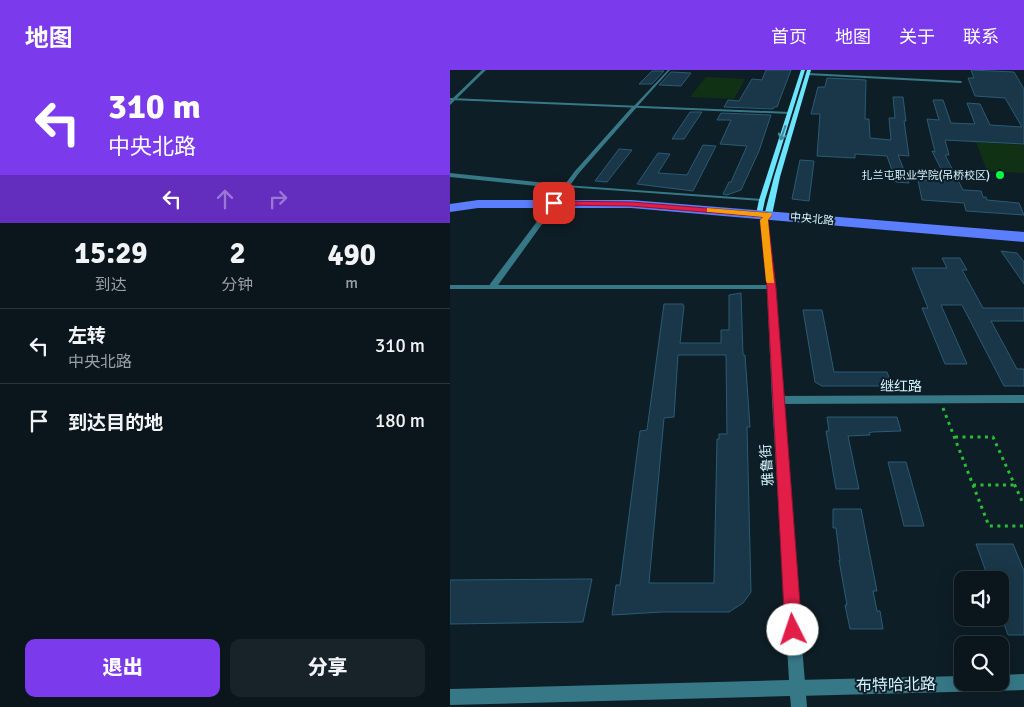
<!DOCTYPE html>
<html lang="zh">
<meta charset="utf-8">
<style>
body{margin:0;font-family:Signika,"Noto Sans SC",sans-serif;background:#182329;color:#f1f3f6;height:100vh;display:flex;flex-direction:column;font-size:19px;white-space:nowrap}
*{box-sizing:border-box;margin:0}
p{font-size:16px;color:#999fa3}
.icon{flex:none;width:28px;height:28px;fill:none;stroke:currentColor;stroke-width:2;stroke-linecap:round;stroke-linejoin:round}
.map{position:relative;flex:1;overflow:hidden}
.details{display:flex;flex-direction:column;background:#0a161c;width:450px}
.details>*{flex:none}
.banner{background:#7c3aed;color:#fff;overflow:hidden}
.controls{position:absolute;left:504px;top:501px;display:grid;gap:10px}
.controls a{display:grid;place-items:center;width:55px;height:55px;border-radius:10px;background:#0a161c;box-shadow:0 5px 20px #0002,0 0 0 1px #2a353b;font-size:25px}
.pin{position:absolute;display:grid;place-items:center;width:42px;height:42px;color:#fff;margin:-21px;border-radius:10px;box-shadow:0 2px 8px #0006}
.me{position:absolute;width:55px;margin:-28px;rotate:356deg;stroke-linejoin:round;filter:drop-shadow(0 0 4px #0008)}
.turn{display:flex;align-items:center;gap:18px;height:105px;padding:0 25px;font-size:22px}
.turn .icon{width:65px;height:65px;stroke-width:2.5}
.turn b{display:block;font-size:35px;line-height:42px}
.lanes{display:flex;align-items:center;height:48px;padding:0 25px;background:#0003;justify-content:center;gap:25px;direction:ltr}
.lanes .off{opacity:.35}
.eta{display:flex;justify-content:space-evenly;align-items:center;height:85px;text-align:center}
.eta b{font-size:30px;font-weight:800;line-height:35px}
.button{display:flex;gap:10px;margin-top:auto;padding:10px 25px}
.button a{flex:1;height:58px;border-radius:10px;background:#7c3aed;color:#fff;font-size:20px;font-weight:800;line-height:58px;text-align:center}
.button a+a{background:#182329;color:#f1f3f6}
ul{padding:0;list-style:none}
li{display:flex;align-items:center;gap:15px;height:75px;padding:0 25px;border-top:1px solid #2a353b}
li div{flex:1}
li b{display:block;font-size:19px}
li em{font-style:normal}
header{display:flex;align-items:center;gap:30px;box-sizing:border-box;height:70px;padding:0 25px;background:#7c3aed;color:#fff}
header strong{font-size:24px}
nav{display:flex;gap:28px;margin-inline-start:auto;font-size:18px}
main{display:flex;flex:1;min-height:0}
.map>svg:first-child{display:block}
</style>
<header>
<strong>地图</strong>
<nav><a>首页</a><a>地图</a><a>关于</a><a>联系</a></nav>
</header>
<main>
<section class="details">
<div class="banner">
<div class="turn"><svg class="icon" aria-label="left" viewBox="0 0 24 24"><path d="M17 20v-9H6M10 6l-5 5 5 5"/></svg><div><b>310 m</b>中央北路</div></div>
<div class="lanes"><svg class="icon" aria-label="left" viewBox="0 0 24 24"><path d="M17 20v-9H6M10 6l-5 5 5 5"/></svg><svg class="icon off" aria-label="ahead" viewBox="0 0 24 24"><path d="M12 20V5M6 11l6-6 6 6"/></svg><svg class="icon off" aria-label="right" viewBox="0 0 24 24"><path d="M7 20v-9h11M14 6l5 5-5 5"/></svg></div>
</div>
<div class="eta">
<div><b>15:29</b><p>到达</p></div>
<div><b>2</b><p>分钟</p></div>
<div><b>490</b><p>m</p></div>
</div>
<ul>
<li><svg class="icon" aria-label="left" viewBox="0 0 24 24"><path d="M17 20v-9H6M10 6l-5 5 5 5"/></svg><div><b>左转</b><p>中央北路</p></div><em>310 m</em></li>
<li><svg class="icon" aria-label="arrive" viewBox="0 0 24 24"><path d="M6 21V4h12l-3 4 3 4H6"/></svg><div><b>到达目的地</b></div><em>180 m</em></li>
</ul>
<div class="button"><a>退出</a><a>分享</a></div>
</section>
<div class="map">
<svg width="574" height="637" viewBox="0 0 574 637">
<rect width="100%" height="100%" fill="#0e1e26"/>
<path fill="#103114" d="M256 7 295 9 284 29 240 27Z
M526 72 574 75V103L537 101Z"/>
<path fill="#193748" stroke="#2a5b75" fill-rule="evenodd" d="M316 0H341L327 37H324L323 39 274 37 278 30 289 31 302 9 312 10Z
M521 0 564 2 574 19V74L495 70 499 85H495L513 120 531 121 533 127H536L537 130 569 133 574 145 516 141 514 133 472 130 468 110 497 111 482 81 485 82 477 49 489 50 483 30H493L501 53 525 54 517 33 530 34 540 55 572 57 555 28 525 26 518 8H524Z
M202 1H214L202 14H189Z
M221 2 241 3 231 16 209 15Z
M377 8 416 10 415 49H419L420 68 441 70 439 48H445L443 27H453L456 51H454L459 86 448 85 459 113 446 112 437 86 405 84V88L367 86 370 44H361L368 17H375Z
M240 42H252L234 69H222Z
M271 43 321 45 309 81 291 120 277 125 273 124 279 112H281L297 76 270 74 281 50H267Z
M253 75 266 76 243 121 187 114 208 83 220 84 208 103 237 105Z
M169 79 182 80 157 112 145 111Z
M350 90 364 91 359 131 342 129Z
M551 181 567 183 574 192V214Z
M492 188H510L517 200H512L533 238H574V251H541L567 299H574V316H554L512 235H491L517 294H495L472 238H478L462 198H497Z
M291 223 293 285H295L300 357H297L301 522 293 533 279 542H212L162 545 166 515H170L190 361 197 360 214 234H233V236H234L230 273H271V260H279V225ZM228 285H276L277 364H269V369H267L264 513H199L214 348 224 347Z
M353 240H372L384 302H437L442 316H372L365 312Z
M377 347H447L451 361 422 362 419 363 420 365 398 366 409 419H386L376 361H379Z
M438 392H456L474 456H454Z
M383 439H411L427 521H423L427 541H430L433 559H400L395 535H397L389 490 390 491 386 458H383Z
M526 474H563L574 501V565H558L550 543V510H539Z
M142 509 133 552 0 554V510Z"/>
<g fill="none" stroke-linecap="round" stroke-linejoin="round">
<path stroke="#29bd37" stroke-width="3" stroke-dasharray="3 4.5" stroke-linecap="butt" d="M493 338 539 456H574
M505 367H543L572 431H574
M523 415H564"/>
<path fill="#377887" fill-rule="evenodd" d="M218 0H220L186 38H184V36Z
M358 3 511 11 512 12 511 13 357 5Z
M115 115 312 129 314 130 312 131 116 117 114 116Z"/>
<path fill="#377887" fill-rule="evenodd" d="M32 0H36L0 35V31Z
M183 36 187 37 129 103 46 218H40V214L125 101Z
M0 103 96 113 99 115 96 117 0 107Z
M574 325V333L327 334 323 333 322 330 323 327 327 326Z
M574 604V620L347 626 341 624 339 618 341 612 347 610 512 606V612H550V605Z"/>
<path fill="#377887" fill-rule="evenodd" d="M0 28 340 42 342 43 340 44 0 30Z
M312 149 317 150 325 217 332 330 357 637H341L340 626 0 635V619L339 610 322 330 317 219H0V215H317Z"/>
<path fill="#6ae4ff" fill-rule="evenodd" d="M351 0H355L315 130 312 144 314 146 324 107 357 0H361L330 107 322 145 316 151H312L306 144 309 130Z"/>
<path fill="#5a7eff" fill-rule="evenodd" d="M28 130H181L574 162V172L181 138H28L0 142V134Z"/>
</g>
<defs><path id="oneway-shaft" d="M-6 0H5M1.5-3L5.5 0L1.5 3" fill="none" stroke-width="1.6" stroke-linecap="round" stroke-linejoin="round" transform="scale(1.25)"/></defs>
<use stroke="#418b9d" href="#oneway-shaft" transform="translate(333 63) rotate(109)"/>
<path fill="#e11d48" stroke="#92132f" d="M101 131 181 132 318 143 322 145 318 150 326 218 352 560 349 566 343 569 337 566 335 560 317 218 310 150 313 147 181 136 104 135 101 134Z"/>
<path fill="#f59e0b" d="M257 138 321 143 322 145 318 150 324 213H317L316 211 310 150 313 147 260 142H257Z"/>
<circle fill="#00fe41" stroke="#0e1e26" stroke-width="2" cx="550" cy="105" r="5"/>
<g text-anchor="middle" dominant-baseline="central" stroke-width="4" stroke-linejoin="round" paint-order="stroke">
<g font-size="11" fill="#d3f3ff" stroke="#0e1e26" text-anchor="end">
<text x="540" y="105">扎兰屯职业学院(吊桥校区)</text>
</g>
<g font-size="11" fill="#d3f3ff" stroke="#0e1e26">
<text transform="translate(362 149) rotate(5)">中央北路</text>
</g>
<g font-size="14" fill="#d3f3ff" stroke="#0e1e26">
<text x="451" y="316">继红路</text>
<text transform="translate(317 395) rotate(-94)">雅鲁街</text>
</g>
<g font-size="16" fill="#d3f3ff" stroke="#0e1e26">
<text transform="translate(446 615) rotate(-1)">布特哈北路</text>
</g>
</g>
</svg>
<div class="controls">
<a><svg class="icon" aria-label="sound" viewBox="0 0 24 24"><path d="M4 9h4l5-4v14l-5-4H4zM17 9q2 3 0 6"/></svg></a>
<a><svg class="icon" aria-label="search" viewBox="0 0 24 24"><circle cx="10" cy="10" r="6"/><path d="M15 15l6 6"/></svg></a>
</div>
<div class="pin" style="left:104px;top:133px;background:#d93025"><svg class="icon" aria-label="arrive" viewBox="0 0 24 24"><path d="M6 21V4h12l-3 4 3 4H6"/></svg></div>
<svg class="me" style="left:343px;top:560px" viewBox="-20 -20 40 40"><circle r="19" fill="#fff"/><path d="M0-13L10 11 0 6-10 11z" fill="#e11d48"/></svg>
</div>
</main>
